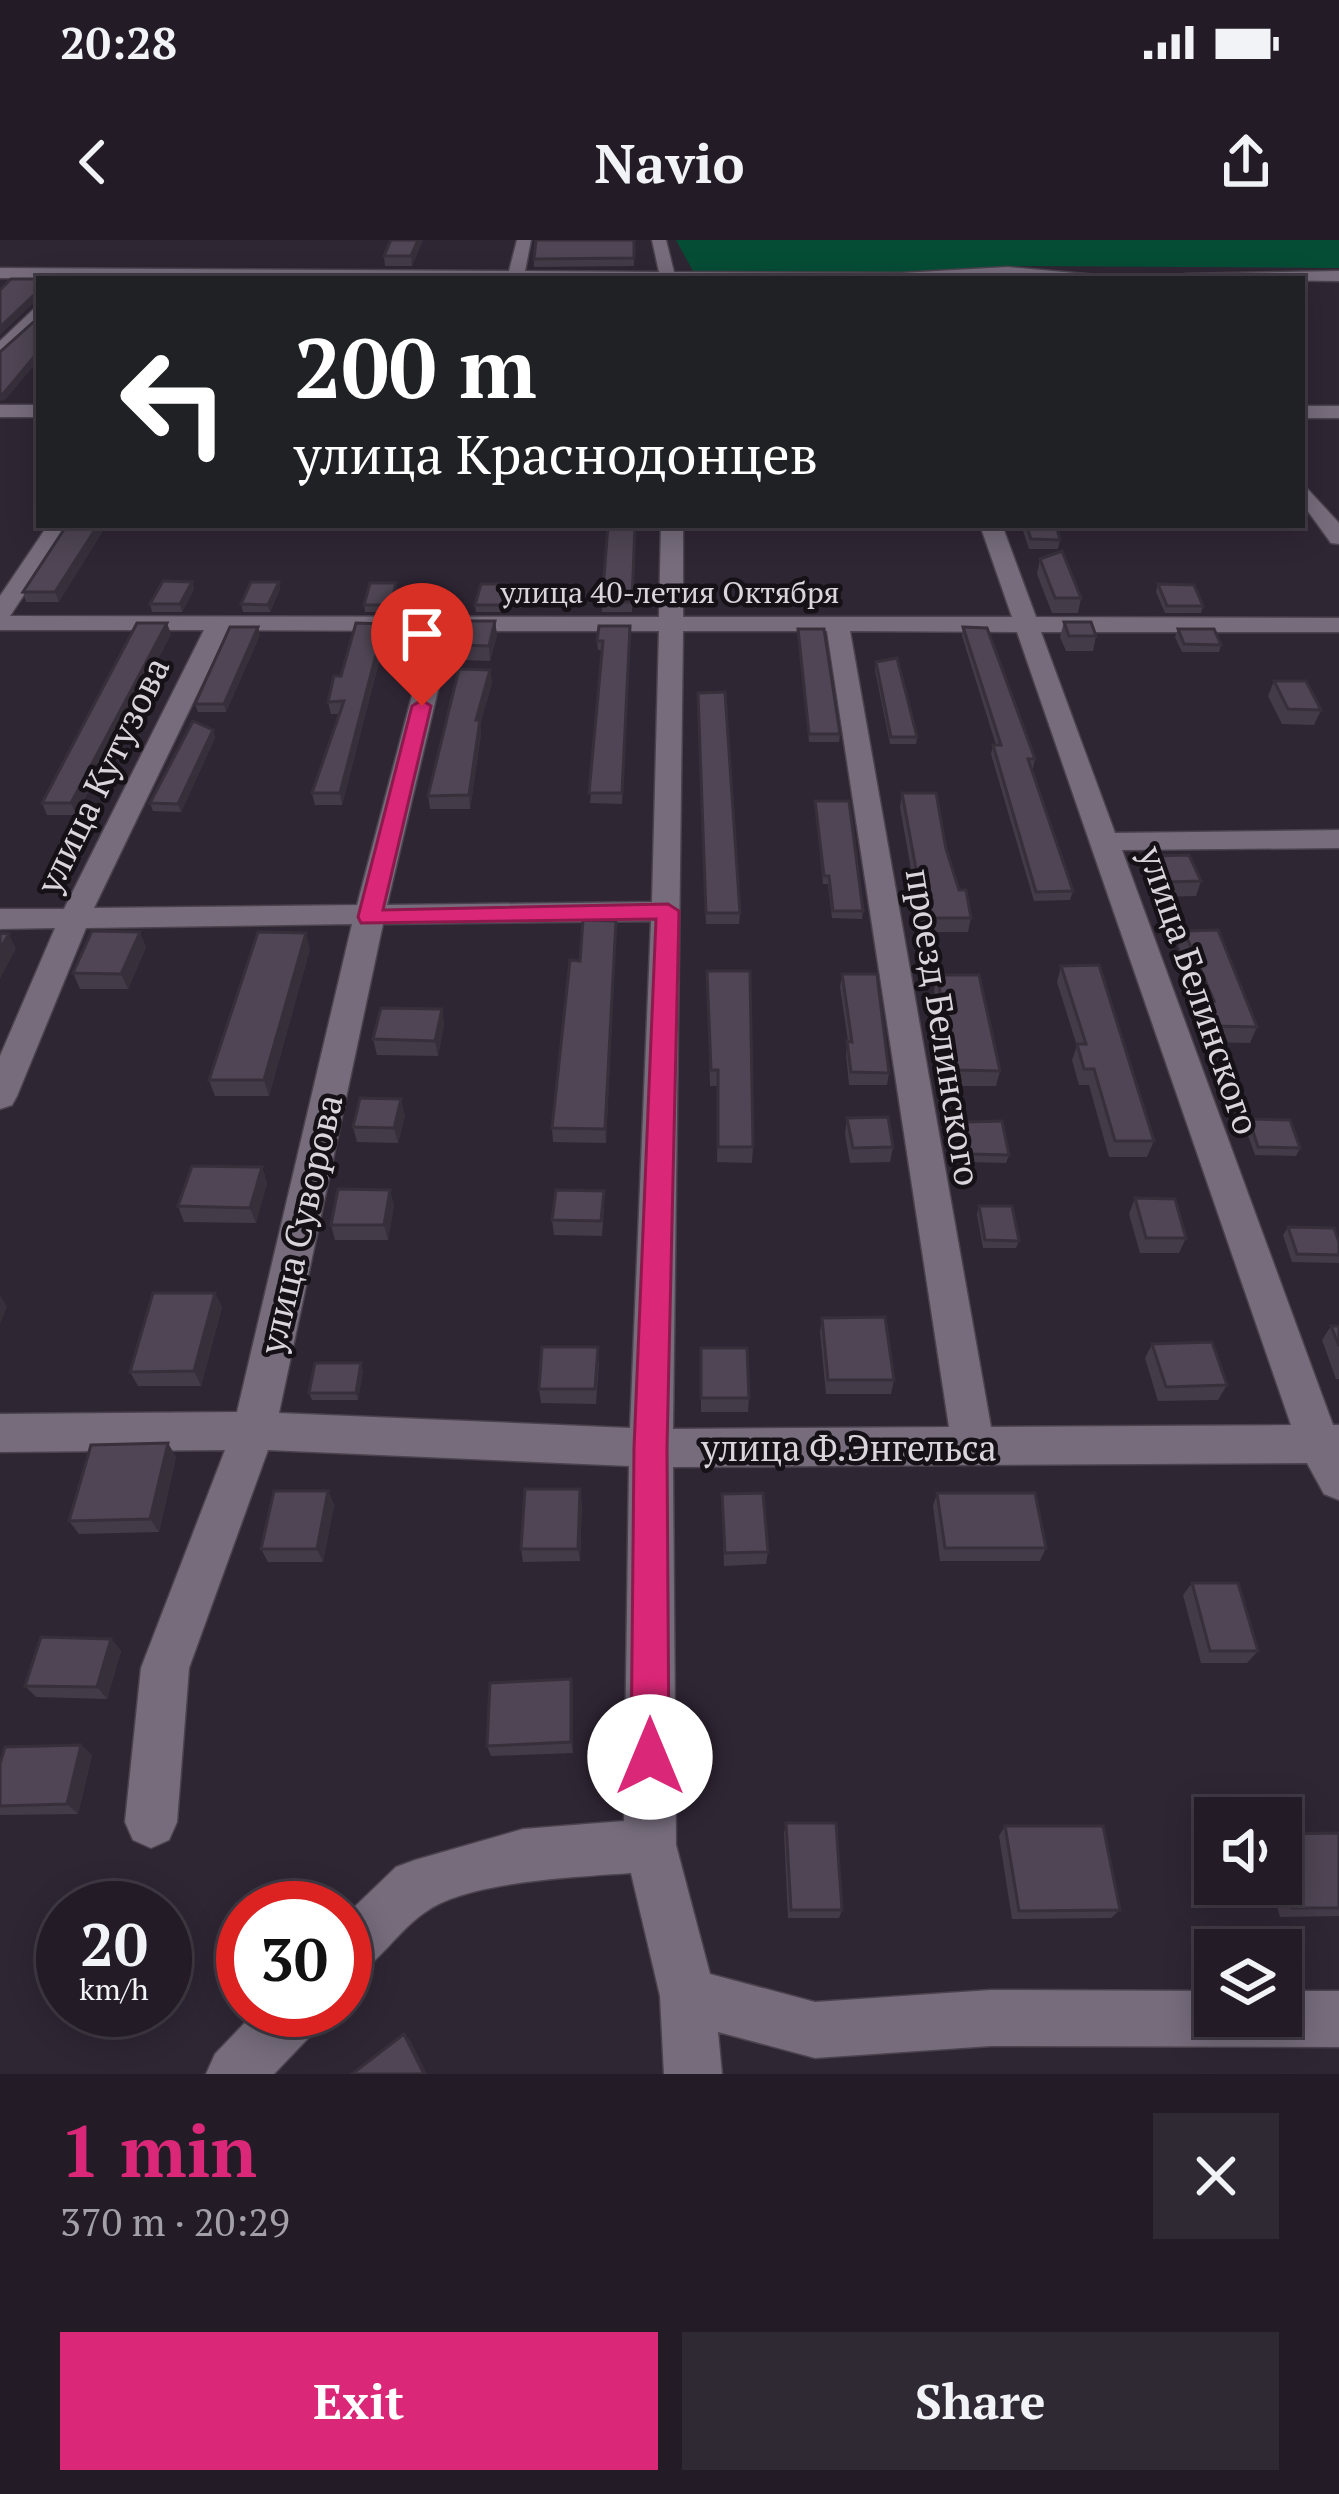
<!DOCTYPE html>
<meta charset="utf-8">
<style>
body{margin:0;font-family:"PT Serif",serif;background:#2f2933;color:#f1f3f6;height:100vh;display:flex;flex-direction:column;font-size:45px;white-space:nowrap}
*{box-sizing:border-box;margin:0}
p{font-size:39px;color:#a3a1a7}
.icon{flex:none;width:66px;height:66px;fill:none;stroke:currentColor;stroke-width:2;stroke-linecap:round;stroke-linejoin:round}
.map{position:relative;height:1834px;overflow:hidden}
.panel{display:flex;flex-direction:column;background:#231c27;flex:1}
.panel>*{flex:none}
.hud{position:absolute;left:36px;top:36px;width:1269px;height:252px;border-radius:0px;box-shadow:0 6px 30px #0003,0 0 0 3px #403a44;background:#202124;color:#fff;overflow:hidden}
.buttons{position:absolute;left:1194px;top:1557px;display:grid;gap:24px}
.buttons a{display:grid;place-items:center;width:108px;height:108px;border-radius:0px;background:#231c27;box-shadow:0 6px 30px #0003,0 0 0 3px #403a44;font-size:60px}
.speed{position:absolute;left:36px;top:1641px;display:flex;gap:24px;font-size:60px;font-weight:700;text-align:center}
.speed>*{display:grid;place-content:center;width:156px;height:156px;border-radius:50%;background:#231c27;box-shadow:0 6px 30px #0003,0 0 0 3px #403a44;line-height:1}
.speed small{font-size:30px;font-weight:400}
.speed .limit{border:18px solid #d22;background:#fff;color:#111}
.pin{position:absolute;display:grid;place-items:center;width:102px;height:102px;color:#fff;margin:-123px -51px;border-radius:50% 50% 50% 0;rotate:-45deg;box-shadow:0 0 12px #0007}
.pin .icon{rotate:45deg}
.me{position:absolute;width:132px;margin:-66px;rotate:0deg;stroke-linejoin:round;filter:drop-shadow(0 0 9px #0008)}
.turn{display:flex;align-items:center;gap:42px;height:252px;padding:0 60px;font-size:54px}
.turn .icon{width:156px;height:156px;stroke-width:2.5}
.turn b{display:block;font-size:84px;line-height:102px}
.round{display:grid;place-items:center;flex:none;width:126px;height:126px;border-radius:0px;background:#2f2933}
.summary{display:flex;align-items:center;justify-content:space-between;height:204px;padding:0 60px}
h1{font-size:72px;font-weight:700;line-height:90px;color:#db2777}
.primary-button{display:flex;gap:24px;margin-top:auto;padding:24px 60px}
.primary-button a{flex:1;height:138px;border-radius:0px;background:#db2777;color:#fff;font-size:48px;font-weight:700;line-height:138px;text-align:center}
.primary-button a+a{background:#2f2933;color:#f1f3f6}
.status{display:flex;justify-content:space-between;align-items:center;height:84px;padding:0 60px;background:#231c27;direction:ltr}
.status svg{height:33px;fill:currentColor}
header{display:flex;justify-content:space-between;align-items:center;height:156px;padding:0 60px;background:#231c27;font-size:54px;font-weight:700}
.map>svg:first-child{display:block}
</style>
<div class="status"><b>20:28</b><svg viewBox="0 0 49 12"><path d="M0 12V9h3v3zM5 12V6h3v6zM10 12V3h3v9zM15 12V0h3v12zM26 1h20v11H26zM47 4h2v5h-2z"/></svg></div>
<header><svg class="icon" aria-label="back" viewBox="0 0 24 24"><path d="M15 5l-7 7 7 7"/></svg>Navio<svg class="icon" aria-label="share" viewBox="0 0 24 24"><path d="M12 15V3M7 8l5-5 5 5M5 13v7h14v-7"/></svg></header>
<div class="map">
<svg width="1339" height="1834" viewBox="0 0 1339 1834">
<rect width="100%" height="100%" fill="#2f2634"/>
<path fill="#064d36" d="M676 0H1339V28L1021 26 905 34 694 33Z"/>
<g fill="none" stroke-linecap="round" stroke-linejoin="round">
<g stroke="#4a424d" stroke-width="3">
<path id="minor" d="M517 0H531L525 31 659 32 652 0H666L674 32 901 33 1008 27 1142 39 0 38V28L509 31Z
M1339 31V41L1177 39 1185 34Z
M39 64V79L0 116V101Z
M0 165H39V177H0Z
M1302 166H1339V178H1302Z
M1302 243 1339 283V304L1331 303 1302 263Z
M48 285H70L10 376 659 377 661 285H683V377H1012L980 285H1002L1036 377 1339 378V392H1041L1115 593 1339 590V608L1122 610 1333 1185H1339V1260L1324 1254 1307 1223 673 1227 676 1605 710 1734 815 1762 991 1750 1215 1751V1776H1281V1751H1339V1807L991 1806 815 1818 718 1792 722 1834H664L660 1756 631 1633C578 1637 474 1641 430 1669 397 1689 381 1725 345 1740V1676L396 1627 415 1620 523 1589 624 1581 629 1226 268 1210 189 1428 177 1582 169 1600 151 1608 133 1600 125 1582 141 1428 225 1210 0 1212V1174L237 1172 352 684 86 688 17 856 12 865 0 869V816L55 688 0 689V669H64L204 390H0V356ZM228 390 429 391 357 665 94 668ZM452 391H659L652 662 387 665ZM683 391H827L949 1187 673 1189ZM850 391 1017 392 1291 1185 991 1187ZM651 681 630 1188 279 1173 383 684Z
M257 1770H324L316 1790 274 1834H206L215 1814Z"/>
</g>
<use href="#minor" fill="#766c7c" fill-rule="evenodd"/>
</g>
<path fill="#443b48" d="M423 0 412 26H385L384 16Z
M634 0V26L534 27V19Z
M67 285 59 362H26L23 352Z
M446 285H527L526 290 447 289Z
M636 285 632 372H602V362Z
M1021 285H1056L1060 300 1058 309H1029Z
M1040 319 1081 358 1078 373H1052L1037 334Z
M192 342 194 349 182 372H152L150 364Z
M279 342 280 349 270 372H243L241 364Z
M507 344 508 351 503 372H476L475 365Z
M1158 344 1203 366 1201 373H1165L1156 352Z
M398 350 392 372H365L364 365Z
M495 381 497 395 490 421 462 420 460 405Z
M1064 382 1096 396 1093 411H1066L1060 397Z
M963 387 1035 519 1033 528H1031L1073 651 1070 660 1034 661 991 514 993 505H996L962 396Z
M798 389 840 494 839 502H809Z
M1178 389 1221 405 1219 412H1182L1175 397Z
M171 394 76 575H47L42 563Z
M260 395 226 472H198L195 464Z
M386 395 342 565H315L312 553 339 474H331L328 462 341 436Z
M630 396 622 564 590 563 603 410H598L597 401Z
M876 422 917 497 916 504H890L875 430Z
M490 430 492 443 480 484 481 494 470 569H430L428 556Z
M1274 441 1321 470 1314 485 1282 484 1268 456Z
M698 453 740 673 739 684H706Z
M213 490 215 498 181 572 153 571 150 563Z
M902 553 946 609 959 650 971 678 968 692H922L900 567Z
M815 561 863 671 862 679 832 678 828 644H823Z
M1155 616 1201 641 1196 656 1161 657 1150 632Z
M1184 691 1257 787 1250 803 1205 802 1197 776 1202 763 1178 706Z
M616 695 606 903 553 902 552 888 580 721Z
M146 707 128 749H80L73 733Z
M310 709 269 856H215L209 840Z
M1061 726 1154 901 1147 917H1109L1089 845H1079L1072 820 1077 806 1057 742Z
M707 731 753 907 752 923 717 922 718 846H710Z
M842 734 889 833 887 845H849L846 814 848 801 840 747Z
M937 735 1000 831 996 846H950L934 750Z
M442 769 444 785 438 816 377 815 373 799Z
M405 875 398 903 357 902 353 887Z
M847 878 893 907 890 922 850 923 845 894Z
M1249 879 1300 908 1296 916 1255 915 1245 887Z
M965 882 1009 915 1006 923 968 922 963 890Z
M262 927 267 943 256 983 184 982 178 966Z
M1135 958 1186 998 1179 1013H1140L1129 974Z
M394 965 388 1000H335L331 985Z
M604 966 602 996 554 995 552 980Z
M979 966 1019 1001 1016 1008H983L977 974Z
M1288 987 1339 1002V1023L1292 1022 1283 995Z
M215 1053 222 1067 201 1146H138L130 1132Z
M822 1078 894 1140 891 1154H826L820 1092Z
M1331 1086H1339V1139H1336L1322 1100Z
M1152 1104 1227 1145 1218 1160 1158 1161 1145 1118Z
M701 1108 749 1158 748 1172H701Z
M599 1121 596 1164 541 1163 539 1149Z
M363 1130 358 1160H312L309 1153Z
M176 1217 159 1292 79 1294 69 1281Z
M328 1251 334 1265 323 1322H268L261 1309Z
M937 1253 1046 1308 1040 1321H940L933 1266Z
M722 1254 768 1312 766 1324 724 1326Z
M582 1262 580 1321 523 1322 521 1309Z
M1192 1343 1258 1411 1247 1423H1201L1183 1355Z
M111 1399 121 1411 107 1459 36 1457 25 1446Z
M571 1439 573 1513 491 1516 487 1506Z
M81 1505 92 1515 78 1574 0 1575V1524Z
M786 1583 842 1670 839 1678H788L784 1593Z
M1005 1586 1120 1670 1111 1678 1012 1679 999 1596Z
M1339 1593V1676L1280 1677 1271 1644H1281V1594Z"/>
<path fill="#37303b" d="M418 0H423L412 26 411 16Z
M34 55 36 61 0 95V87Z
M39 111V120L5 160 0 161V154Z
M98 285H107L59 362 55 352Z
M192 342 194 349 182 372 180 364Z
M279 342 280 349 270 372 268 365Z
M396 343 398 350 392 372 391 365Z
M495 381 497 395 490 421 489 406Z
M167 383 171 394 76 575 71 563Z
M384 384 386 395 342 565 340 553Z
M258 387 260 395 226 472 224 464Z
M490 430 492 443 480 484 481 494 470 569 469 555 476 480Z
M213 490 215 498 181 572 178 564Z
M616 681V695L606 903 605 889Z
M140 692 146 707 128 749 121 734Z
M306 693 310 709 269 856 264 840Z
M9 694 16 709 0 739V709Z
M442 769 444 785 438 816 435 801Z
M401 859 405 875 398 903 394 888Z
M262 927 267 943 256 983 250 968Z
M390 950 394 965 388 1000 384 985Z
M215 1053 222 1067 201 1146 194 1131Z
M0 1055 7 1067 0 1084Z
M361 1123 363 1130 358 1160 356 1153Z
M168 1203 176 1217 159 1292 150 1279Z
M580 1249 582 1262 580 1321 578 1309Z
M328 1251 334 1265 323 1322 317 1309Z
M111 1399 121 1411 107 1459 97 1447Z
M571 1439 573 1451V1513L571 1502Z
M81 1505 92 1515 78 1574 67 1564Z
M404 1794 410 1800 427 1834H424Z"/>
<path fill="#4f4554" stroke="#37303b" stroke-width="3" d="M391 0H418L411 16H384Z
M536 0H634V18L534 19Z
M174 37H252L251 39H173Z
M404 37 403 39H322V38Z
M532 37H565L564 39H532Z
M11 39H39V55H34L0 87V50Z
M39 77V111L3 154H0V112Z
M67 285H98L55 352H23Z
M608 285H635L632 362H602Z
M1026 285H1056L1060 300 1031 299Z
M1062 311 1081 358H1055L1040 319Z
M163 341 192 342 180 364H150Z
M251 342H279L268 365 241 364Z
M370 343H396L391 365H364Z
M481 344H507L502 365H475Z
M1158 344 1194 345 1203 366H1167Z
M468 381H495L489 406 460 405Z
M1064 382H1091L1096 396H1069Z
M137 383H167L71 563H42Z
M356 383 384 384 340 553H312L344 461 328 462 334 436H341Z
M599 386H630L622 553H589L603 401H597Z
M230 387H258L224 464H195Z
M963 387 987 388 1035 519H1028L1073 651 1036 652 993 505H1001Z
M798 389H824L840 494H809Z
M1178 389H1214L1221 405 1184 404Z
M897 418 917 497H891L876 422Z
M459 429 490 430 476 480H480L469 555 428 556Z
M1274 441H1306L1321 470 1288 469Z
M725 452 740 673H706L698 453Z
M193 481 213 490 178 564 150 563Z
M902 553H936L946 609 959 650H966L971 678H925Z
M815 561H849L863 671H833L829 636H824Z
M1189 615 1201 641 1167 642 1155 616Z
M583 680 616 681 605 889 552 888 570 720 580 721Z
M1218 690 1257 787 1212 786 1203 760 1214 761 1184 691Z
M92 691 140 692 121 734 73 733Z
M258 692 306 693 264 840H209Z
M0 693 9 694 0 709Z
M1099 725 1154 901H1115L1094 829H1084L1077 804H1086L1061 726Z
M707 731H750L753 907H718V830H711Z
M842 734H877L889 833 851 832 847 801 852 802Z
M937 735H979L1000 831 954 830Z
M381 768 442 769 435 801 373 799Z
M360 858 401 859 394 888 353 887Z
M888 877 893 907 853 908 847 878Z
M1249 879 1290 880 1300 908 1258 907Z
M1002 881 1009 915 970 914 965 882Z
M192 926 262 927 250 968 178 966Z
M338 949 390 950 384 985H331Z
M556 950 604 951 601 981 552 980Z
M1135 958 1175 959 1186 998H1146Z
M979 966H1012L1019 1001 985 1000Z
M1288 987 1334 988 1339 1002V1015L1297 1014Z
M153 1053H215L194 1131 130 1132Z
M885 1077 894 1140H828L822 1078Z
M1331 1086H1339V1106Z
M1212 1102 1227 1145 1166 1147 1152 1104Z
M542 1107H598L595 1149H539Z
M701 1108H747L749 1158H701Z
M315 1123H361L356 1153H309Z
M168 1203 150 1279 69 1281 91 1205Z
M525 1249H580L578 1309H521Z
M274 1251H328L317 1309H261Z
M763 1253 768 1312 725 1313 722 1254Z
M937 1253H1035L1046 1308H945Z
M1192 1343H1238L1258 1411H1210Z
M41 1397 111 1399 97 1447 25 1446Z
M571 1439V1502L487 1506 490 1443Z
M81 1505 67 1564 0 1566V1524L5 1507Z
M786 1583H836L842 1670H791Z
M1005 1586H1103L1120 1670 1019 1671Z
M1339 1593V1668H1292L1281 1630V1594Z
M404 1794 424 1834H352Z"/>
<path fill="#db2777" stroke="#8e194d" stroke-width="3" d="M422 460 431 466 383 670 668 664 679 671 667 1208 669 1517 664 1530 650 1536 637 1530 631 1517 634 1208 656 679 361 683 358 677 412 466Z"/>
<g text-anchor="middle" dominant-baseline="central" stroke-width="9" stroke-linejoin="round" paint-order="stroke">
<g font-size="30" fill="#dad4dd" stroke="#151117">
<text x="670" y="352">улица 40-летия Октября</text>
</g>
<g font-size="36" fill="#dad4dd" stroke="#151117">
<text transform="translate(102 535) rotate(-64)">улица Кутузова</text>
<text transform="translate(1200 750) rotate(71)">улица Белинского</text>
<text transform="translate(944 787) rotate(81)">проезд Белинского</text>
<text transform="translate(300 984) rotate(-77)">улица Суворова</text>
<text x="849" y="1207">улица Ф.Энгельса</text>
</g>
</g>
</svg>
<div class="buttons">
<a><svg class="icon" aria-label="sound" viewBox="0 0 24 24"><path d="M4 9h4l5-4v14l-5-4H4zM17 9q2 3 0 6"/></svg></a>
<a><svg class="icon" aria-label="layers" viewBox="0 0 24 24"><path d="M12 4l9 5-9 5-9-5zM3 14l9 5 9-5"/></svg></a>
</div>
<div class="speed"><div>20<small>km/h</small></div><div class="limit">30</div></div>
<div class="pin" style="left:422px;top:466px;background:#d93025"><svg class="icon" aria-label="arrive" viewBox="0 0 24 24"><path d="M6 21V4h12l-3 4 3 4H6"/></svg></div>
<svg class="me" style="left:650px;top:1517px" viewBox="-20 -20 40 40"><circle r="19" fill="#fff"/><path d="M0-13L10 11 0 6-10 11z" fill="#db2777"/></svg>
<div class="hud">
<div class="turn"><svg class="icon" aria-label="left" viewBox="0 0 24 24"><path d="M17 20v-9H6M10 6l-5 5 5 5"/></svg><div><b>200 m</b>улица Краснодонцев</div></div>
</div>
</div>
<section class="panel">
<div class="summary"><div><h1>1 min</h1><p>370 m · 20:29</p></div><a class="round"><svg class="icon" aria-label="close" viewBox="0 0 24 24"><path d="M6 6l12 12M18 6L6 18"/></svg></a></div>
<div class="primary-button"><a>Exit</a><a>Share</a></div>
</section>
